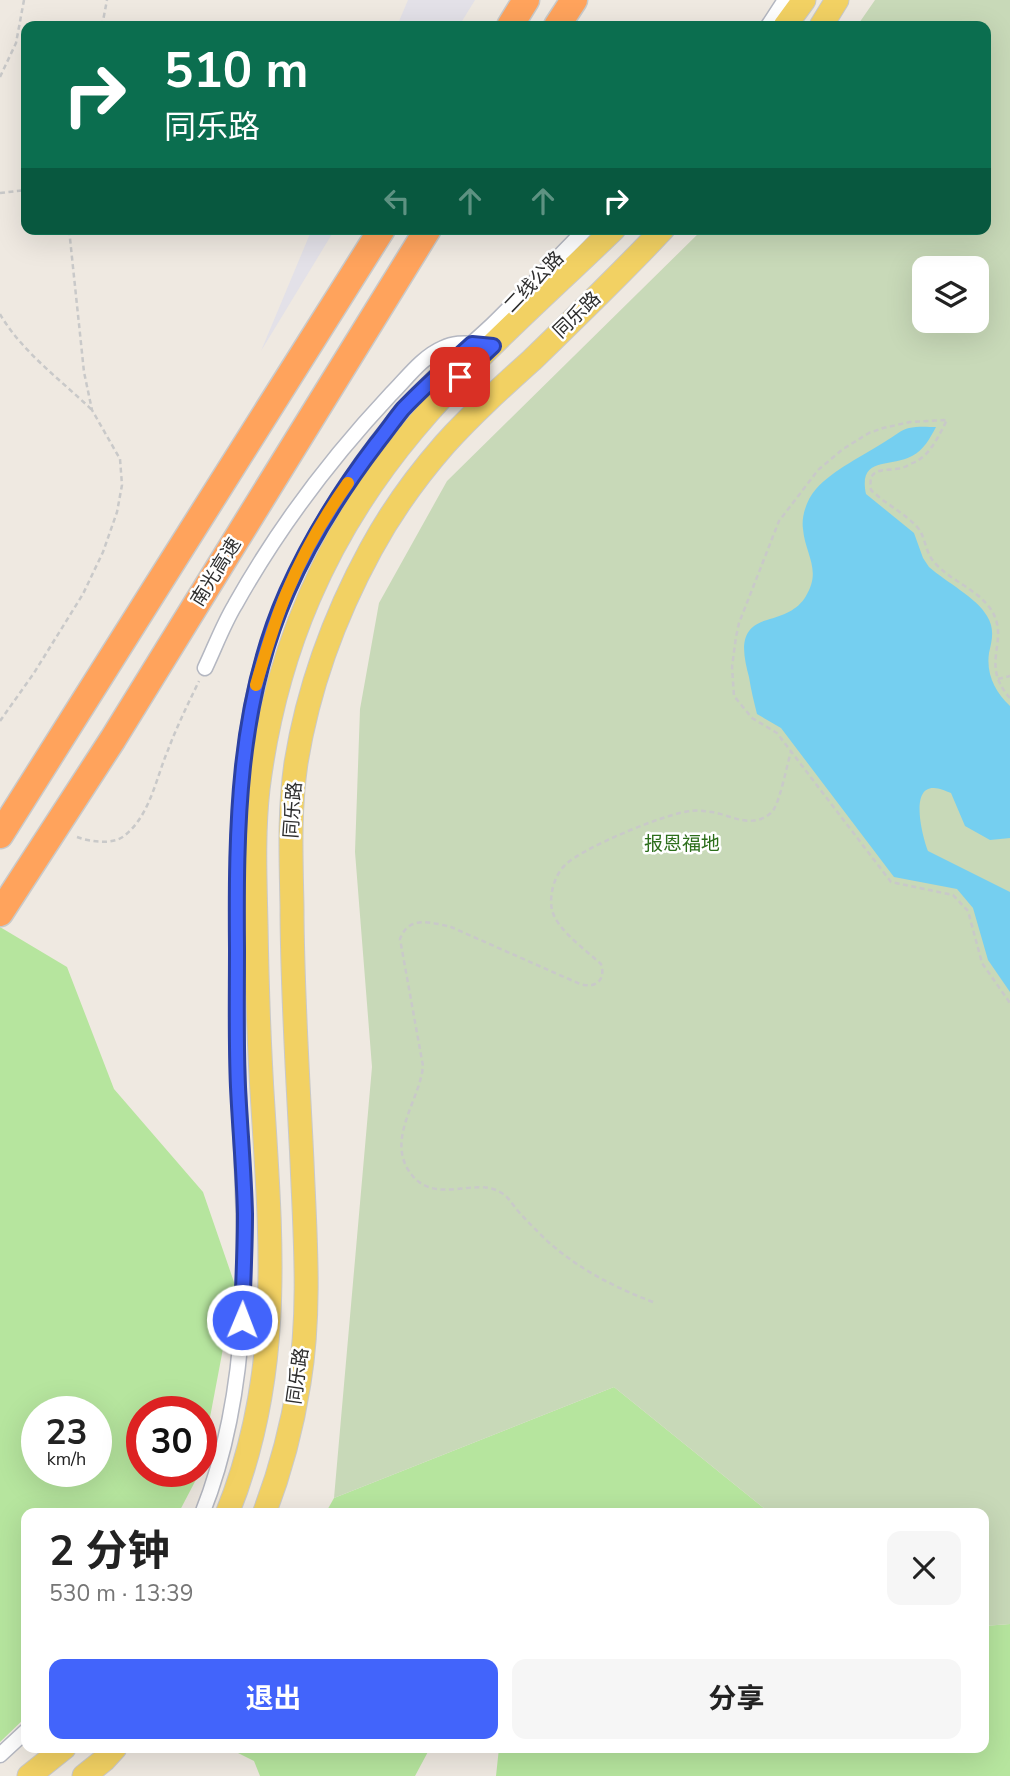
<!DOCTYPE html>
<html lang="zh">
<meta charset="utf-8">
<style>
body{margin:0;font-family:"Nunito Sans","Noto Sans SC",sans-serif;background:#f6f6f6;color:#222;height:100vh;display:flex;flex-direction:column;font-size:26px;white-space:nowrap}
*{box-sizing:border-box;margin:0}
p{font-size:23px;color:#767676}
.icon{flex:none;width:38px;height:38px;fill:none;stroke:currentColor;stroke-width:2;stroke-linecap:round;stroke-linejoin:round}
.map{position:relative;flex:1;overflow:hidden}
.panel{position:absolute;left:21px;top:1508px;width:968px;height:245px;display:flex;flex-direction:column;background:#fff;border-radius:14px;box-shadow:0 7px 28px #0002}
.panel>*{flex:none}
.banner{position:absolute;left:21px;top:21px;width:970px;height:214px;border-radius:14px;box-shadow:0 7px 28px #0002;background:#0b6e4f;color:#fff;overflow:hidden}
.buttons{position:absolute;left:912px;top:256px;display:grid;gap:14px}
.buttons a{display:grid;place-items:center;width:77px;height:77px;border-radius:14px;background:#fff;box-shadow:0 7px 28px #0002;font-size:35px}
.speed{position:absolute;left:21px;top:1396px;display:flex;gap:14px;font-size:35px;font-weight:700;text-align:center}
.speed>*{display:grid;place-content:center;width:91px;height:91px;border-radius:50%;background:#fff;box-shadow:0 7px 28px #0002;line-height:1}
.speed small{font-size:18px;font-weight:400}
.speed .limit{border:10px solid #d22;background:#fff;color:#111}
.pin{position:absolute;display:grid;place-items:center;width:60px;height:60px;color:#fff;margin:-30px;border-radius:14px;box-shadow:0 4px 10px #0006}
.me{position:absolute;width:77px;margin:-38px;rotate:1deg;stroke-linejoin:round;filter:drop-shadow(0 0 5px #0008)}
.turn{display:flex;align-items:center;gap:24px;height:147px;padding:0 28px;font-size:32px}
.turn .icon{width:91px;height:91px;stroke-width:2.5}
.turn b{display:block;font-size:49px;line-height:60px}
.lanes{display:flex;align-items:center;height:66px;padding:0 28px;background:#0003;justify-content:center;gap:35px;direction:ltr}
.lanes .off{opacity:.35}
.round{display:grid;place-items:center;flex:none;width:74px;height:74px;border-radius:14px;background:#f6f6f6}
.headline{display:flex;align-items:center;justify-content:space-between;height:119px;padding:0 28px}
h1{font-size:42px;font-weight:700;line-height:52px}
.action{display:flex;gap:14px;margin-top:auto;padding:14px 28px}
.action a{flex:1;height:80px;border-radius:14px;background:#4264fb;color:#fff;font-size:28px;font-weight:700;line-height:80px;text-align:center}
.action a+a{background:#f6f6f6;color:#222}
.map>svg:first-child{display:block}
</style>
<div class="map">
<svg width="1010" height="1776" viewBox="0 0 1010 1776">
<rect width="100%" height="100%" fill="#efe9e1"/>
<path fill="#e3e1e8" d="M408 0H475L459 26H397Z
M312 229H335L261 351Z"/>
<path fill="#b6e59e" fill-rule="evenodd" d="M0 927 67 967 114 1089 203 1192 235 1285 201 1465V1412H142V1472H200L178 1514H26V1717L0 1742ZM96 1412V1472H37V1412Z
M614 1387 771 1514H325L334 1498Z
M1010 1624V1776H496L499 1748H984V1626Z
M228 1748H430L415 1776H260L254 1761Z"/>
<path fill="#c8d9b8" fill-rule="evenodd" d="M875 0H1010V1624L984 1626V1514H771L614 1387 334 1498 372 1067 355 852 360 709 379 603 447 481 703 229H985V26H857ZM924 268H976V320H924Z"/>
<path fill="#75cff0" d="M936 427C930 438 924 450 912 456 890 468 858 456 866 494L914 533 923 558 929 567C946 582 977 598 987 616 995 629 992 640 989 653 986 674 995 692 1010 706V838L990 840 965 826 951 793C946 791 939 788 934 788 909 787 923 838 928 851L1010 892V992L988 960 973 908 957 889 894 877 781 728 757 714C754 702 751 690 749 677 743 654 737 628 767 620 783 615 797 611 806 596 822 570 805 554 803 529 801 516 807 499 816 489 834 469 863 456 886 441 893 437 902 429 909 428 918 426 928 427 936 427Z"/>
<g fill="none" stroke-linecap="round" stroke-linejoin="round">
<g stroke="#b4b7c1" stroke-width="17">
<path id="street" d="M768 26 785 0
M205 668C215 647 223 625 235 605 278 528 331 458 391 394 407 378 422 357 443 348 453 343 463 343 475 344
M202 1514C254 1384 246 1239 239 1102 236 1050 237 998 237 946 237 873 237 800 248 728 265 611 325 503 400 413 427 381 461 354 492 325 524 294 554 261 586 229
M0 1755 26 1731"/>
</g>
<g stroke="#c9c9c9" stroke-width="25">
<path id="primary" d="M785 26 804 0
M821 26 837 0
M227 1514C282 1378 272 1250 263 1108 259 1047 257 985 256 924 255 879 253 833 258 789 275 653 325 535 413 430 474 357 546 295 614 229
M264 1514C280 1472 292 1428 299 1383 311 1311 305 1235 302 1162 298 1077 292 991 292 906 291 858 289 811 296 763 308 689 335 615 371 549 391 512 417 476 445 444 472 414 502 387 532 360 576 317 621 274 663 229
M29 1776 64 1748
M84 1776 104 1760 115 1748"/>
</g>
<g stroke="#c9c9c9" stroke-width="29">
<path id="highway" d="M510 26 526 0
M557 26 574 0
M0 835 382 229
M0 913 113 739 428 229"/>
</g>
<path stroke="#c9c9c9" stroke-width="2.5" stroke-dasharray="5 3.5" stroke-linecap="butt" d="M102 26 107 0
M0 77 16 43 24 0
M0 193 26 190
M0 314C21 351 62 381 92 410
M998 679 1010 676
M1010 698C979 664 1010 642 992 611 978 589 950 581 934 562 925 552 926 538 918 528 905 513 885 504 871 490 867 465 885 472 901 468 906 467 912 463 917 461 932 452 939 435 947 420L910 422 883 428 869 433 843 449 818 470 779 521 739 623 736 637 732 667 734 696 752 718 777 733 891 882 953 895 968 911 982 963 1010 1003
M0 721 34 673 83 594 103 552 117 512 122 485 120 459 92 410 84 372 69 229
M77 837C91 842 112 845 124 836 150 816 156 778 168 750 177 726 188 704 199 681
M653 1302C613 1287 575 1267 544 1238 535 1229 526 1220 518 1211 512 1204 508 1196 500 1192 473 1176 431 1209 407 1168 389 1135 420 1099 423 1066L400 939C400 938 405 929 406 929 416 917 438 924 451 927L580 984C596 989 606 980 601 964 586 950 557 930 552 910 549 895 554 876 565 865 582 848 666 813 691 811 698 810 705 811 712 812 729 815 747 826 763 818 768 816 773 812 775 807 781 795 787 766 791 751"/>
<use href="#street" stroke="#fff" stroke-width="14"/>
<use href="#primary" stroke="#f2d163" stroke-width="23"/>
<use href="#highway" stroke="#ffa35c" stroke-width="26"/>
</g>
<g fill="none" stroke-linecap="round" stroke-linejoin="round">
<g stroke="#2b41a3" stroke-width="18">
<path id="route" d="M242 1320C243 1284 245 1249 245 1214 244 1172 240 1129 238 1087 236 1041 237 995 237 950 236 828 237 705 287 592 311 538 342 489 377 443 386 432 394 420 403 409 425 386 449 365 472 344L493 346 460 377"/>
</g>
<use href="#route" stroke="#4264fb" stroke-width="12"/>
<path stroke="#f59e0b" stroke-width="12" d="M256 685C265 654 274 622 287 592 303 554 324 517 348 483"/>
</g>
<g text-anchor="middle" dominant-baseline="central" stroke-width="5" stroke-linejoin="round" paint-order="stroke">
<g font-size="19" fill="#2e2e2e" stroke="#fff">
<text transform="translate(534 282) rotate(-46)">二线公路</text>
<text transform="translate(577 315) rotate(-44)">同乐路</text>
<text transform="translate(216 572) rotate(-58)">南光高速</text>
<text transform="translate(293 810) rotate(-86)">同乐路</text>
<text transform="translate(298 1376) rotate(-82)">同乐路</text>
</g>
<g font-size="19" fill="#2c6e1b" stroke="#fff">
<text x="682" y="844">报恩福地</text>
</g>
</g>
</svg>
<div class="buttons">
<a><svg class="icon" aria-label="layers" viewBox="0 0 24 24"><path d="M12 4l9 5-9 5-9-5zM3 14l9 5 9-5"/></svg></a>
</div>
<div class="speed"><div>23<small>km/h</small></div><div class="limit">30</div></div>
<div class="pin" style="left:460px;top:377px;background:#d93025"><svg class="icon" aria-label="arrive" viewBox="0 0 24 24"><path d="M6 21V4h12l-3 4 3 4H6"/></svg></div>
<svg class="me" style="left:242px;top:1320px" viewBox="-20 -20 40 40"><circle r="17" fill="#4264fb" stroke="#fff" stroke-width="3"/><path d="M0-11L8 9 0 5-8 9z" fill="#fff"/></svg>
<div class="banner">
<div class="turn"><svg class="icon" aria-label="right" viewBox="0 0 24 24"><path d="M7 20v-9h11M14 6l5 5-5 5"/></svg><div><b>510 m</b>同乐路</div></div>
<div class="lanes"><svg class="icon off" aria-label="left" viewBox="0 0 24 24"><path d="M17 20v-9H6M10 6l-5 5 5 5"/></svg><svg class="icon off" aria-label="ahead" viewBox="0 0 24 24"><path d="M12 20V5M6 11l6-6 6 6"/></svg><svg class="icon off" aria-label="ahead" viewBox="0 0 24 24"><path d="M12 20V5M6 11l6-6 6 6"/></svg><svg class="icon" aria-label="right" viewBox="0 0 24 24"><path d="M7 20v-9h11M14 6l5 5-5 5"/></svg></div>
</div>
<section class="panel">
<div class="headline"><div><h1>2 分钟</h1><p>530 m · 13:39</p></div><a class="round"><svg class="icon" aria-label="close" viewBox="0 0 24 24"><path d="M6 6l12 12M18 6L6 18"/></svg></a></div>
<div class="action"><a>退出</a><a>分享</a></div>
</section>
</div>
